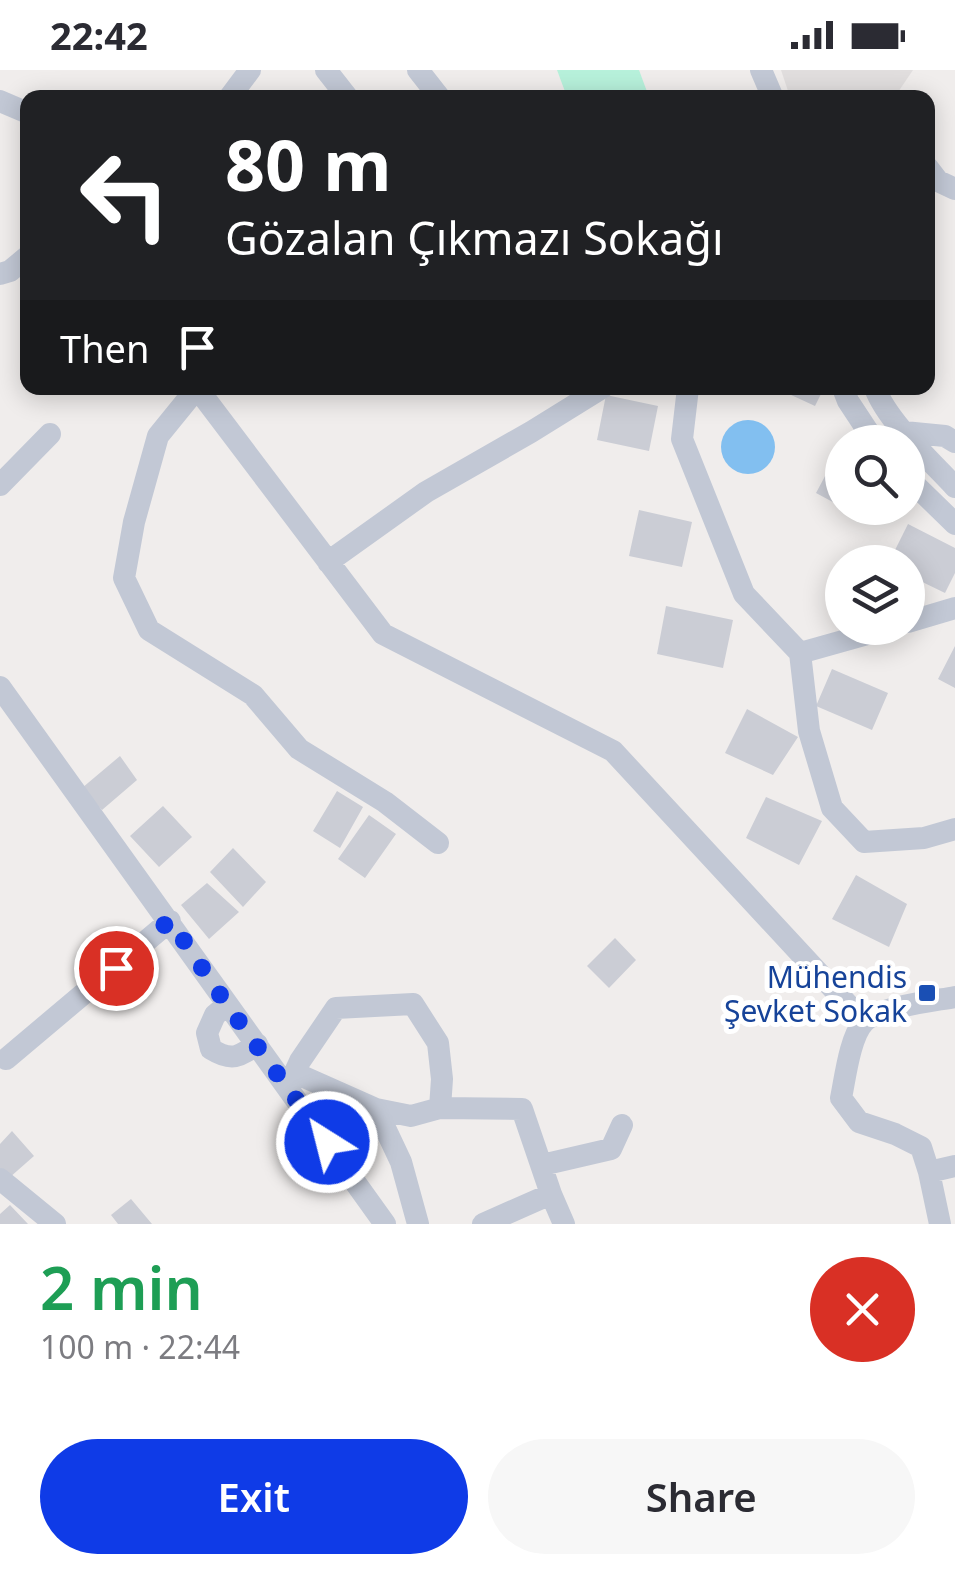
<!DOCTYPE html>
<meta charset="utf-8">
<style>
body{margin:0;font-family:"Noto Sans",sans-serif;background:#f7f7f7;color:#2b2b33;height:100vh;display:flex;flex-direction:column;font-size:38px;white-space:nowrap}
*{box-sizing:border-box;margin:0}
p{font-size:32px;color:#7c7c81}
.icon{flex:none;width:55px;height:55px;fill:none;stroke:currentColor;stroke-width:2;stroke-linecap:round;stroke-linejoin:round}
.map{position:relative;height:1154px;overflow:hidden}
.drawer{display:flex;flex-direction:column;background:#fff;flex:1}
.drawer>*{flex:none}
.hud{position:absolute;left:20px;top:20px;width:915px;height:305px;border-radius:20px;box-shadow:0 5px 25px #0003;background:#202124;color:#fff;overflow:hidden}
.fabs{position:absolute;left:825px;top:355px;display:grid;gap:20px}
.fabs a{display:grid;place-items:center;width:100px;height:100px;border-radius:50%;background:#fff;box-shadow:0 5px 25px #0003;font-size:50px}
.pin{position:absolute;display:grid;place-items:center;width:85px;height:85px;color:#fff;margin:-42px;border:5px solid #fff;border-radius:50%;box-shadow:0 2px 10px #0007}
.me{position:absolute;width:110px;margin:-55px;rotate:324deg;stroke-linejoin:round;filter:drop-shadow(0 0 8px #0008)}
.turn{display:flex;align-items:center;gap:35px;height:210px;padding:0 40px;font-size:45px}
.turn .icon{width:130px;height:130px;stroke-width:2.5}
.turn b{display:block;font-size:70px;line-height:85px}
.then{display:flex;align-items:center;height:95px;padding:0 40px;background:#0003;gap:20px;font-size:38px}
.round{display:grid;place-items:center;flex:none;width:105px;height:105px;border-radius:52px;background:#f7f7f7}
.head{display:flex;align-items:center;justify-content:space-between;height:170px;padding:0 40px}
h1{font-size:60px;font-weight:600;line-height:75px;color:#1e9e55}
.button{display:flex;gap:20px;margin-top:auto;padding:20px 40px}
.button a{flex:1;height:115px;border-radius:60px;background:#0f3be7;color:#fff;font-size:40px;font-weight:600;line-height:115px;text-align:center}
.button a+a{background:#f7f7f7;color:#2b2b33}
.status{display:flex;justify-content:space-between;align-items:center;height:70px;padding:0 50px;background:#fff;direction:ltr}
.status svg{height:28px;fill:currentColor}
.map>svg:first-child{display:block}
</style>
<div class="status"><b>22:42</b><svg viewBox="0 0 49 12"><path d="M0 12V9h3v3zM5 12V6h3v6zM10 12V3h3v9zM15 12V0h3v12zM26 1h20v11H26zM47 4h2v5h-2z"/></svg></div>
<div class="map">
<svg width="955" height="1154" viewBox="0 0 955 1154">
<rect width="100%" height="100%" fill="#f0edec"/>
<path fill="#e1dede" d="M781 0H913L894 28 790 27Z"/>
<path fill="#b7f1db" d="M557 0H639L649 27H567Z"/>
<path fill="#82bff0" d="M721 377a27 27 0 1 1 54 0a27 27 0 1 1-54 0Z"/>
<path fill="#cbcdd5" d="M776 318H824L815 336Z
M606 325 658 336 649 381 597 370Z
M839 380 842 381V437L816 423Z
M639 440 692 452 682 497 629 486Z
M908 454 955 478V503L945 523 908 505V492H889Z
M666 536 733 550 723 598 657 584Z
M955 576V618L938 609Z
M832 599 888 623 872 660 816 636Z
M747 639 798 667 773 705 725 683Z
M120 686 137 710 102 740 82 718Z
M337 721 363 737 340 778 313 761Z
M766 727 822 751 799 795 746 768Z
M163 736 192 767 159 797 130 766Z
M369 745 396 764 365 808 338 789Z
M233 778 266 812 243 837 210 802Z
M856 805 907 834 889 877 832 849Z
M207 813 239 842 209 869 181 835Z
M615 868 636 890 609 918 587 896Z
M12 1061 34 1086 9 1108 0 1098V1074Z
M131 1129 152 1154H118L111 1145Z
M10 1135 28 1154H0V1144Z"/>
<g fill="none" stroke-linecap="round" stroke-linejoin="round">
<path stroke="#c2c8d5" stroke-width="22" d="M326 0 348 28
M418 0 440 28
M761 0 773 28
M229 28 250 0
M0 31 28 43
M928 98 938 111 955 119
M0 204 10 201 28 186
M688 318 682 369 744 524 800 583 809 661 832 738 864 772 924 768 955 759
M843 318 848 331 875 372
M875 318C887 351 931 391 955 417
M904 362 945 366 955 372
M908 408 955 454
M0 415 50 364
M328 492 426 422 531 362 602 318
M908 552 955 538
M800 583 889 558
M0 617 385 1154
M438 773 385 732 299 679 253 625 149 560 124 508 134 452 158 366 197 318 383 564 613 681 864 952
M227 935 215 945 207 963 211 979C232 992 239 987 257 974
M6 989 170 851
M288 1017 300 991 336 938 413 934 438 973 442 1009 440 1038 411 1046 376 1039 295 1003
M440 1038 522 1039 551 1124 483 1154
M376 1039 401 1092 418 1154
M542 1095 611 1079 622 1055
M929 1102 955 1096
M0 1109 55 1154
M551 1124 564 1154
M940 1154 929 1102 921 1077 895 1064 859 1052 841 1028C845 1009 850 966 864 952 878 937 934 931 955 927"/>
</g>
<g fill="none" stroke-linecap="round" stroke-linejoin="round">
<path stroke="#0f3be7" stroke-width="18" stroke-dasharray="0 32.4" d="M116 898 170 850 227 935 327 1072"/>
</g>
<rect fill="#1a4fb4" stroke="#fff" stroke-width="4" x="917" y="913" width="20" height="20" rx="5"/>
<g text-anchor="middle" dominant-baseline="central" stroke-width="10" stroke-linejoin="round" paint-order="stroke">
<g font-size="30" fill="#164399" stroke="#fff" text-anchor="end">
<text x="907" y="906">Mühendis<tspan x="907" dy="34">Şevket Sokak</tspan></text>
</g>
</g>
</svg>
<div class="fabs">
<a><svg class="icon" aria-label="search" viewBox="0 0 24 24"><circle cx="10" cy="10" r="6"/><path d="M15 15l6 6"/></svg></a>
<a><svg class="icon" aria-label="layers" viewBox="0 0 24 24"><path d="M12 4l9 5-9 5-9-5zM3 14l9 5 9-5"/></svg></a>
</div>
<div class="pin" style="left:116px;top:898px;background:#d93025"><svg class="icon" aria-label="arrive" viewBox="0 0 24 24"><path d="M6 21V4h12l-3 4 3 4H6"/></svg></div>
<svg class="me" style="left:327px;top:1072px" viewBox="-20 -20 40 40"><circle r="17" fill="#0f3be7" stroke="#fff" stroke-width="3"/><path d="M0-11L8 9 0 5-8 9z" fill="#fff"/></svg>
<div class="hud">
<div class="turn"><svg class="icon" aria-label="left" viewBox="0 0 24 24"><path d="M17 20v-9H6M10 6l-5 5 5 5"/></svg><div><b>80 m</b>Gözalan Çıkmazı Sokağı</div></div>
<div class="then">Then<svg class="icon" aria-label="arrive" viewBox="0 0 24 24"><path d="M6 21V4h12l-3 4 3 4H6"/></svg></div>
</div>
</div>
<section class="drawer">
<div class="head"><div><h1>2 min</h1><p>100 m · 22:44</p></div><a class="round" style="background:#d93025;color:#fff"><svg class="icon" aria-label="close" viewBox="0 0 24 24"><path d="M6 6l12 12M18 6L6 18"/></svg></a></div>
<div class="button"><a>Exit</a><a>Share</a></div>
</section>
